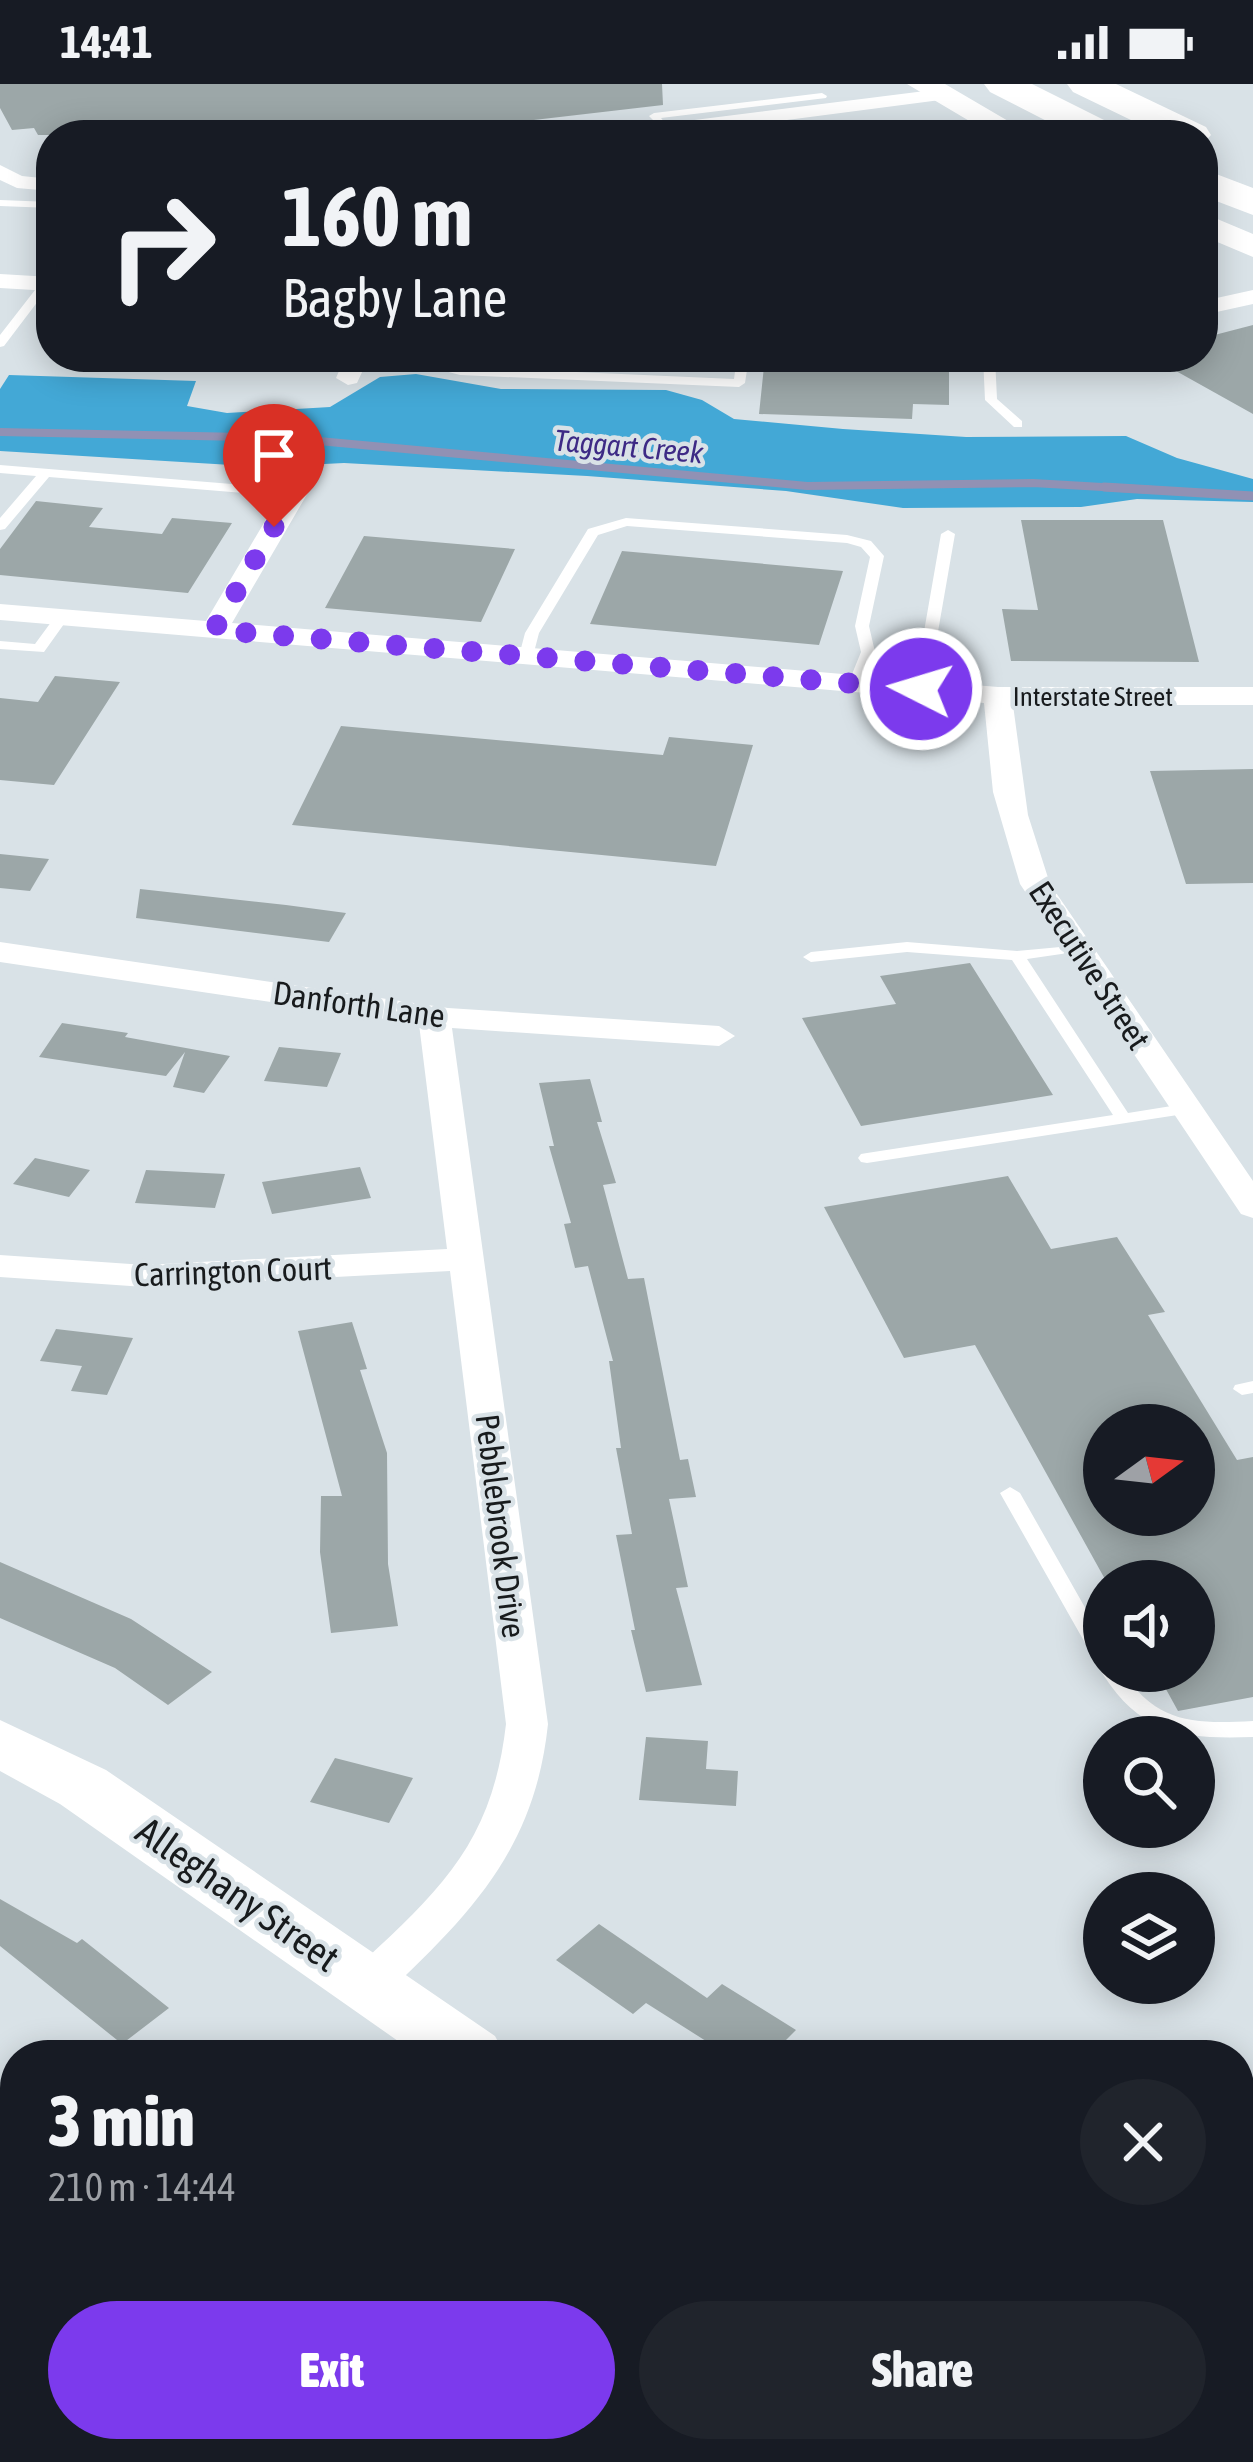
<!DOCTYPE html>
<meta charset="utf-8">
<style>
body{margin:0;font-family:"Asap Condensed",sans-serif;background:#20242c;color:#f1f3f6;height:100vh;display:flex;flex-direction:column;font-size:45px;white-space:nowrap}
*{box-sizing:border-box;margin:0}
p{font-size:39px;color:#9ea1a6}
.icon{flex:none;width:66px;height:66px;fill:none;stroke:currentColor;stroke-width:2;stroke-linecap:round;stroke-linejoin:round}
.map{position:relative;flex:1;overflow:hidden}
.details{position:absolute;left:0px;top:1956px;width:1254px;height:423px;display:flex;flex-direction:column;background:#171b24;border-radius:48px 48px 0 0;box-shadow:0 6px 30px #0003}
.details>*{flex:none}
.guide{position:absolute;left:36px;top:36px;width:1182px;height:252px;border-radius:48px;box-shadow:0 6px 30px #0003;background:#171b24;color:#f1f3f6;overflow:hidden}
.needle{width:78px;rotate:75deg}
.controls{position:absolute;left:1083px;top:1320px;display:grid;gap:24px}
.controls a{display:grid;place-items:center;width:132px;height:132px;border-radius:50%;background:#171b24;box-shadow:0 6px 30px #0003;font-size:60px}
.pin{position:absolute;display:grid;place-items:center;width:102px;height:102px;color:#fff;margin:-123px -51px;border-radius:50% 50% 50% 0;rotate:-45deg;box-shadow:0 0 12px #0007}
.pin .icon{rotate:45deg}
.me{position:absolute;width:132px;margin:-66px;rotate:275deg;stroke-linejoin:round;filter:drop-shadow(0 0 9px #0008)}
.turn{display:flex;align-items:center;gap:42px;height:252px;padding:0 48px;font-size:54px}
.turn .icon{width:156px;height:156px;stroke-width:2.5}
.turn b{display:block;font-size:84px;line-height:102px}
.round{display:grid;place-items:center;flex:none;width:126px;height:126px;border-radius:63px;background:#20242c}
.head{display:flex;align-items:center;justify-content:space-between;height:204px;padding:0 48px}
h1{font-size:72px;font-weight:800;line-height:90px}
.primary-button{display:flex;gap:24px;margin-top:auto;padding:24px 48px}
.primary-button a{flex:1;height:138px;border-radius:72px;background:#7c3aed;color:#fff;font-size:48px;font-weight:800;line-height:138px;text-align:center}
.primary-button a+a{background:#20242c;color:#f1f3f6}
.status{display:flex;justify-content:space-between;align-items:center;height:84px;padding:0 60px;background:#171b24;direction:ltr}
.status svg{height:33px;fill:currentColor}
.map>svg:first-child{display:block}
</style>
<div class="status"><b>14:41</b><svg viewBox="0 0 49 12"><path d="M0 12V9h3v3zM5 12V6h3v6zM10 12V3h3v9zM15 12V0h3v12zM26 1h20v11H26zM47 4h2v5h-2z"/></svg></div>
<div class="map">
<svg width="1253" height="2378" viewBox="0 0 1253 2378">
<rect width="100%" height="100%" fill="#d9e2e7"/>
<path fill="#43a8d6" d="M416 290 501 305 666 306 702 316 734 335 843 345 966 353 1126 352 1177 374 1253 395V418L1137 415 1081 423 903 424 786 407 587 392 344 379 264 383 0 367V305L9 291 196 297 187 322 227 329 330 323 380 293Z"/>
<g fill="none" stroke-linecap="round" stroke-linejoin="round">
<path stroke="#9191b4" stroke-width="8" d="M0 348 286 354 807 402 1033 399 1154 406"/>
<path stroke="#9191b4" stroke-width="9" d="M1104 403 1253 412"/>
</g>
<path fill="#9ca7a8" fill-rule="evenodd" d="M0 0H662L663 21 466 44 461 36 373 46 376 51H38L34 44 12 46 0 24Z
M1253 241V330L1151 273H1203V254Z
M765 273H949V321L913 320 912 335 759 330Z
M36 417 103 424 89 443 162 450 172 434 232 439 188 509 0 491V465Z
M1021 436H1163L1199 578 1011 577 1002 525 1038 526Z
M364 452 515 465 481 538 325 524Z
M622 467 843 487 819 561 590 540Z
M55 592 120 598 54 701 0 696V614L38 618Z
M341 642 663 671 669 653 753 661 716 782 292 741Z
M1253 685V799L1186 800 1150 687Z
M0 770 49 775 30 807 0 804Z
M140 805 286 821 346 829 329 858 136 834Z
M970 879 1053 1011 861 1042 802 934 896 920 880 892Z
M62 939 128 949 125 953 230 972 204 1009 173 1003 185 968 166 992 39 973Z
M279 963 341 969 327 1003 264 997Z
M590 995 602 1038H597L616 1099 603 1101 628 1195 644 1194 680 1376 688 1375 696 1413 669 1415 688 1503 676 1504 702 1601 646 1608 631 1546H635L616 1451 632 1450 616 1364H621L609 1277H613L588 1182 575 1184 564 1140 571 1139 549 1062H554L539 999Z
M35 1074 90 1086 69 1113 13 1100Z
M360 1083 371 1114 272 1130 262 1098Z
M146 1086 225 1090 215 1124 135 1119Z
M1008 1092 1051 1165 1117 1153 1165 1228 1148 1231 1237 1376 1253 1373V1613L1178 1627 1156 1587H1194V1497H1106L975 1261 904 1274 824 1123ZM1104 1341H1194V1431H1104Z
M352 1238 367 1285 360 1286 387 1369 388 1480 398 1542 331 1549 320 1468 321 1412H342L298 1247Z
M56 1245 133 1254 107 1311 71 1307 82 1282 40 1277Z
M0 1478 131 1535 212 1588 168 1621 115 1584 0 1534Z
M646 1653 708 1657 706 1685 738 1687 736 1722 639 1716Z
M335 1674 413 1694 389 1739 310 1718Z
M0 1815 77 1859 82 1855 169 1924 122 1960 0 1862Z
M599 1840 707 1914 722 1900 796 1946 771 1971H728L646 1919 633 1930 556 1876Z"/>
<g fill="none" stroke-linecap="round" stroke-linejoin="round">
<path fill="#fff" fill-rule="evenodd" d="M822 9 827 12 826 14 661 34 671 46 666 49 649 32 654 29Z
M0 116 51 118V124L0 122Z
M42 197H50L51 200 4 262 0 263V251Z
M391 273H413L460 283 734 295 737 273H749L745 299 739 303 460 291Z
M983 273H995L997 315 1022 337V343H1014L985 316Z
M0 381 294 405 300 409 294 413 49 393 5 445 0 446V434L36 392 0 389Z
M626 434 847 451 871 457 884 472 869 542 875 568 860 603 855 604 848 600 861 568 855 542 870 473 861 463 847 459 627 442 598 451 539 549 533 572 526 576 521 575 519 572 525 549 588 445Z
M948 446 955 450 928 605 921 609 914 605 941 450Z
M62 529 69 533 44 568 0 565V557L35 560 57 530Z
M907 858 1017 867 1082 861 1084 864 1082 867 1027 875 1128 1029 1184 1020 1192 1025 1184 1030 867 1079 861 1078 858 1074 861 1070 867 1069 1113 1031 1012 876 907 868 811 878 803 873 811 868Z
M1253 1297V1309L1242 1311 1233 1305 1235 1301Z
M1010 1403 1020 1409 1104 1557V1587H1122C1157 1640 1194 1640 1253 1637V1653C1186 1655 1143 1652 1104 1592L1101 1587 1104 1582 1097 1580 1000 1409Z"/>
<path fill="#fff" fill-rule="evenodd" d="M941 5 948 7V15L673 51H613L623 45Z
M0 81 22 92 51 95V107L17 104 0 96Z
M0 190 51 193V207L0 204Z
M1253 206V220L1203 231V217Z
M345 273H369L357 299 348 301 336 294Z
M307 380 320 388 232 539 998 603H1253V621H1013L1028 731 1050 800 1253 1097V1134L1241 1130 1020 800 993 708 984 619 0 536V520L206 537 294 388Z
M0 858 448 924 719 942 735 952 719 962 452 944 548 1640C535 1765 471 1830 384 1912L368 1918 352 1912 345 1900 352 1888C438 1808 492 1762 506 1640L450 1187 145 1203 0 1193V1171L145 1181 447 1165 419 940 0 878Z
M452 2364H507L500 2378H445Z"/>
<path fill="#fff" fill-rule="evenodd" d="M907 0H945L1032 51H993Z
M1203 129 1253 150V173L1203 152Z
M0 1636 106 1686 495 1952 505 1971H418L60 1720 0 1687Z
M1039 2364H1134L1141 2378H1046Z"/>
<path fill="#fff" fill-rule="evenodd" d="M984 0H1032L1118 43 1123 51H1074L990 8Z
M1067 0H1116L1206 43 1211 51 1203 60V51H1162L1073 8Z
M1203 85 1253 104V131L1203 112Z"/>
</g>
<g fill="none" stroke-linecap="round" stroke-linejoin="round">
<path stroke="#7c3aed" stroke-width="21" stroke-dasharray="0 37.8" d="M274 443 214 546 921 605"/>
</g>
<g text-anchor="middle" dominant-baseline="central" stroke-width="9" stroke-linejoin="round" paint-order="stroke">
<g font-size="27" fill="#181b1d" stroke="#d9e2e7">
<text x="1093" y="612">Interstate Street</text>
</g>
<g font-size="30" font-style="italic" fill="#3d2a85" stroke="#d9e2e7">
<text transform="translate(629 362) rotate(5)">Taggart Creek</text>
</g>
<g font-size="33" fill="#181b1d" stroke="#d9e2e7">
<text transform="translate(1090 881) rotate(57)">Executive Street</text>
<text transform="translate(359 920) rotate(8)">Danforth Lane</text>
<text transform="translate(233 1187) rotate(-2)">Carrington Court</text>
<text transform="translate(501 1442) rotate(83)">Pebblebrook Drive</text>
</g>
<g font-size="39" fill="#181b1d" stroke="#d9e2e7">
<text transform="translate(238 1810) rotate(35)">Alleghany Street</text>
</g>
</g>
</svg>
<div class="controls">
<a><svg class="needle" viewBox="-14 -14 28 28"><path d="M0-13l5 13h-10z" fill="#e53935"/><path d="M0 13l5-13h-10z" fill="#9ea1a6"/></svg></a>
<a><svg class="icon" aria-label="sound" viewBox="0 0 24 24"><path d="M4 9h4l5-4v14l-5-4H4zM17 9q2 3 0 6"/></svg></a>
<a><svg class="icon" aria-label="search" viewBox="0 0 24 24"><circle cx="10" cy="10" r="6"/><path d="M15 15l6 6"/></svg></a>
<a><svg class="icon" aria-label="layers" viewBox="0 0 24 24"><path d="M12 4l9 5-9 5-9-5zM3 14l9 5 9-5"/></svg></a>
</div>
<div class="pin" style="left:274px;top:443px;background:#d93025"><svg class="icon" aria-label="arrive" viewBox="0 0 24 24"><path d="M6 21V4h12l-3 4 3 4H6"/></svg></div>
<svg class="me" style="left:921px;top:605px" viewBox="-20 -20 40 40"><circle r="17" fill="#7c3aed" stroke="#fff" stroke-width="3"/><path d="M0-11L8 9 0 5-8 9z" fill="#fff"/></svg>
<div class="guide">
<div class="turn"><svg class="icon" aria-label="right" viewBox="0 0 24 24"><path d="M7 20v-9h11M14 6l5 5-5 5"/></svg><div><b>160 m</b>Bagby Lane</div></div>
</div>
<section class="details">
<div class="head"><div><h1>3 min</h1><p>210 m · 14:44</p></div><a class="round"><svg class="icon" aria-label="close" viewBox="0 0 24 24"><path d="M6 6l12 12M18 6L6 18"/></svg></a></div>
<div class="primary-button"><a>Exit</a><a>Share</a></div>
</section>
</div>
